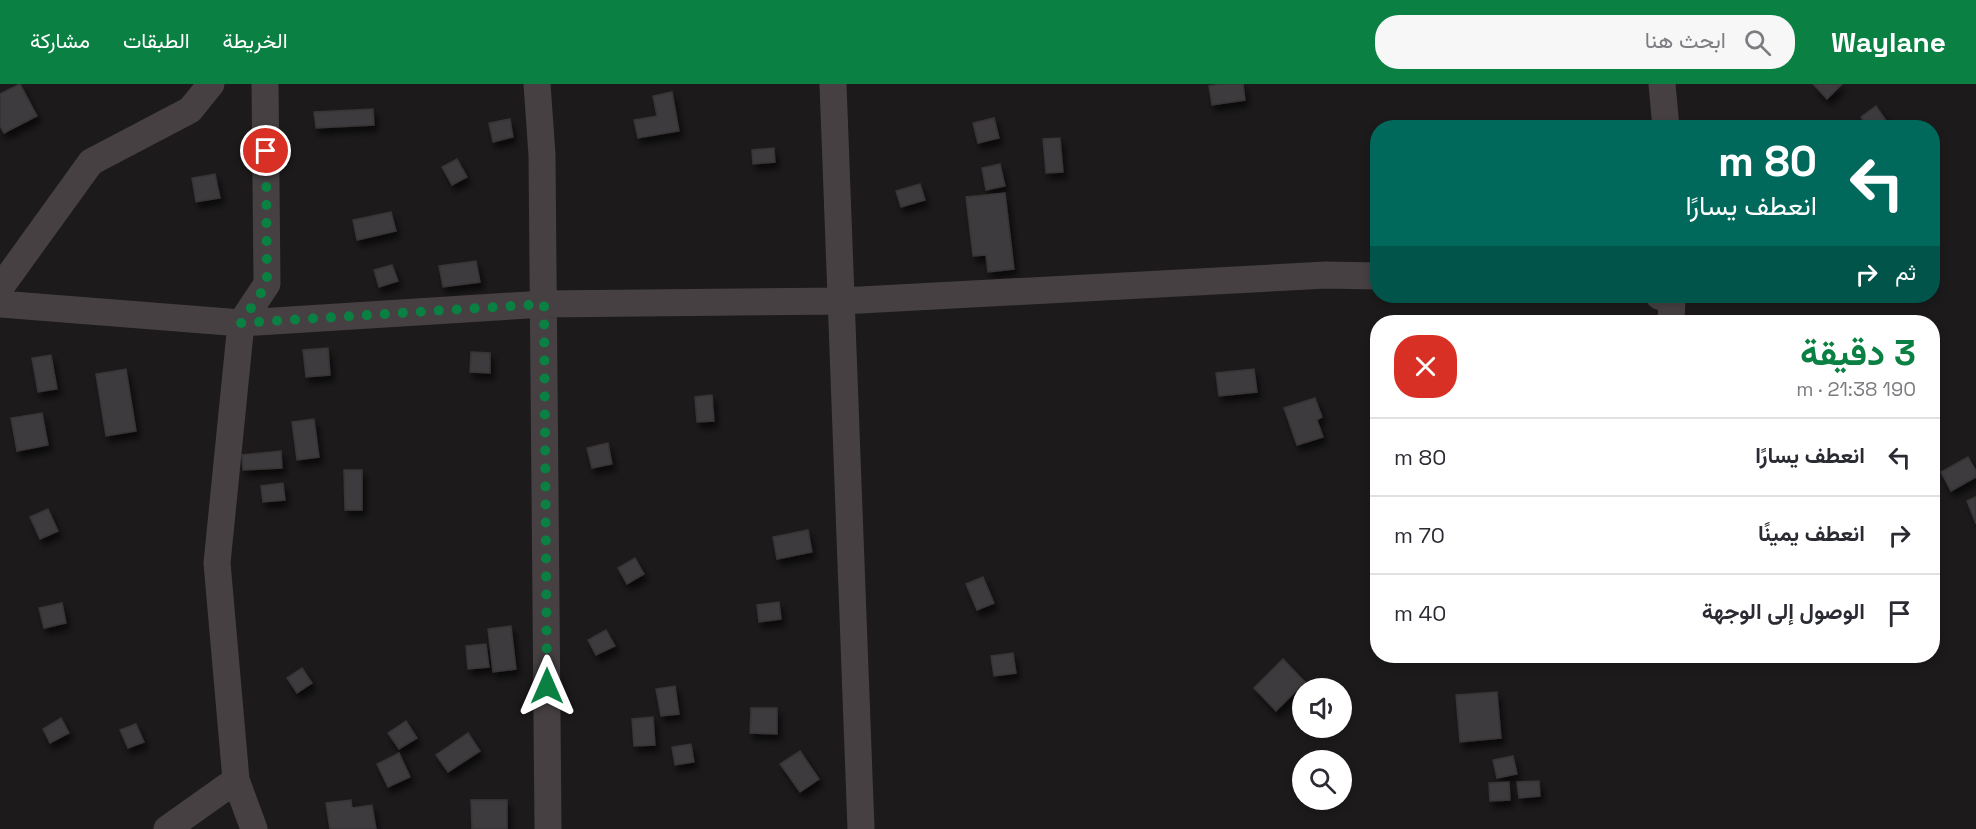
<!DOCTYPE html>
<html lang="ar">
<meta charset="utf-8">
<style>
body{margin:0;font-family:"Space Grotesk",Vazirmatn,sans-serif;background:#f7f7f7;color:#2b2b33;direction:rtl;height:100vh;display:flex;flex-direction:column;font-size:22px;white-space:nowrap}
*{box-sizing:border-box;margin:0}
p{font-size:20px;color:#7c7c81}
.icon{flex:none;width:33px;height:33px;fill:none;stroke:currentColor;stroke-width:2;stroke-linecap:round;stroke-linejoin:round}
.map{position:relative;flex:1;overflow:hidden;direction:ltr}
.sheet{position:absolute;left:1370px;top:231px;width:570px;height:348px;display:flex;flex-direction:column;background:#fff;border-radius:24px;box-shadow:0 3px 9px #0003;direction:rtl}
.sheet>*{flex:none}
.banner{position:absolute;left:1370px;top:36px;width:570px;height:183px;border-radius:24px;box-shadow:0 3px 9px #0003;direction:rtl;background:#00695c;color:#fff;overflow:hidden}
.controls{position:absolute;left:1292px;top:594px;display:grid;gap:12px}
.controls a{display:grid;place-items:center;width:60px;height:60px;border-radius:50%;background:#fff;box-shadow:0 3px 9px #0003;font-size:30px}
.pin{position:absolute;display:grid;place-items:center;width:51px;height:51px;color:#fff;margin:-26px;border:3px solid #fff;border-radius:50%;box-shadow:0 2px 6px #0007}
.me{position:absolute;width:66px;margin:-33px;rotate:0deg;stroke-linejoin:round;filter:drop-shadow(0 0 4px #0008)}
.turn{display:flex;align-items:center;gap:21px;height:126px;padding:0 24px;font-size:27px}
.turn .icon{width:78px;height:78px;stroke-width:2.5}
.turn b{display:block;font-size:42px;line-height:51px}
.then{display:flex;align-items:center;height:57px;padding:0 24px;background:#0003;gap:12px;font-size:22px}
.round{display:grid;place-items:center;flex:none;width:63px;height:63px;border-radius:24px;background:#f7f7f7}
.overview{display:flex;align-items:center;justify-content:space-between;height:102px;padding:0 24px}
h1{font-size:36px;font-weight:700;line-height:45px;color:#0b8043}
ul{padding:0;list-style:none}
li{display:flex;align-items:center;gap:18px;height:78px;padding:0 24px;border-top:2px solid #e1e1e2}
li div{flex:1}
li b{display:block;font-size:22px}
li em{font-style:normal}
header{display:flex;align-items:center;gap:36px;box-sizing:border-box;height:84px;padding:0 30px;background:#0b8043;color:#fff}
header strong{font-size:28px}
nav{display:flex;gap:33px;margin-inline-start:auto;font-size:21px}
.search{width:420px;height:54px;background:#f7f7f7;display:flex;align-items:center;gap:15px;box-sizing:border-box;padding:0 21px;border-radius:24px;color:#7c7c81;font-size:22px}
.map>svg:first-child{display:block}
</style>
<header>
<strong>Waylane</strong>
<div class="search"><svg class="icon" aria-label="search" viewBox="0 0 24 24"><circle cx="10" cy="10" r="6"/><path d="M15 15l6 6"/></svg>ابحث هنا</div>
<nav><a>الخريطة</a><a>الطبقات</a><a>مشاركة</a></nav>
</header>
<div class="map">
<svg width="1976" height="745" viewBox="0 0 1976 745">
<defs>
<filter id="shadow"><feDropShadow dx="3.5" dy="6" stdDeviation="3" flood-color="#0009"/></filter>
</defs>
<rect width="100%" height="100%" fill="#1c1a1b"/>
<path fill="#3e3a3c" stroke="#383436" stroke-width="1.5" filter="url(#shadow)" d="M20 0 37 32 4 49 0 42V10Z
M1222 0H1243L1245 16 1212 21 1209 2Z
M1813 0H1842L1827 15Z
M672 8 679 47 638 54 634 36 657 32 653 12Z
M1876 22 1891 44H1868L1861 33Z
M373 25 374 41 316 44 314 28Z
M994 34 999 54 978 59 973 39Z
M510 35 513 53 493 58 489 39Z
M1060 54 1063 88 1046 89 1043 55Z
M774 64 775 78 753 80 752 66Z
M457 75 467 93 452 101 442 83Z
M1000 80 1005 102 986 106 982 84Z
M215 90 220 114 196 118 192 94Z
M920 100 925 116 901 123 896 107Z
M1005 109 1014 185 988 188 986 171 973 172 966 113Z
M391 128 396 147 357 156 353 136Z
M476 177 480 198 443 203 439 182Z
M392 181 398 197 379 203 374 186Z
M328 264 330 291 306 293 303 266Z
M471 268 490 269V289L470 288Z
M51 271 57 305 38 308 32 274Z
M126 285 136 347 106 352 96 290Z
M1254 285 1257 308 1219 312 1216 289Z
M712 311 714 337 697 338 695 313Z
M1315 314 1322 333 1317 336 1323 353 1297 361 1284 324Z
M42 329 48 361 17 367 11 334Z
M314 335 319 373 297 376 292 338Z
M608 359 612 380 592 384 587 364Z
M281 367 282 384 243 386 242 371Z
M1968 373 1976 387V393L1951 407 1941 388Z
M344 386H362V426H345Z
M283 399 285 416 263 418 261 402Z
M1976 413V440L1967 417Z
M48 425 58 447 40 455 30 433Z
M808 446 812 468 777 475 773 453Z
M635 474 644 490 627 500 618 484Z
M983 493 994 519 977 526 966 500Z
M779 518 781 535 759 538 757 521Z
M62 519 66 539 44 544 39 524Z
M511 542 516 585 493 588 488 545Z
M606 546 615 562 596 571 588 556Z
M486 560 489 583 468 585 466 562Z
M1013 569 1016 589 994 592 991 572Z
M1283 575 1305 598 1276 627 1254 604Z
M302 584 312 599 297 609 287 594Z
M675 602 679 630 661 632 656 605Z
M1497 608 1501 654 1460 658 1456 611Z
M751 624H777V650L750 649Z
M653 633 655 661 634 662 632 635Z
M61 634 69 649 50 659 43 645Z
M406 637 417 654 399 665 388 649Z
M136 640 144 658 128 664 120 646Z
M468 649 480 667 448 688 436 671Z
M691 660 694 678 675 681 672 663Z
M800 667 819 695 800 708 780 680Z
M399 669 410 693 388 703 377 680Z
M1513 672 1517 690 1497 694 1493 676Z
M1539 697 1540 712 1519 714 1517 698Z
M1509 698 1510 716 1490 717 1489 699Z
M351 716 352 724 372 721 376 745H330L326 719Z
M471 716H507V745H472Z"/>
<g fill="none" stroke-linecap="round" stroke-linejoin="round">
<path stroke="#464043" stroke-width="27" d="M537 0 542 71 548 745
M833 0 861 745
M1662 0 1666 44
M0 204 91 78 190 26 211 0
M1659 212 1672 216 1671 238
M0 220 241 239 544 220 842 217 1326 191 1377 192
M167 745 236 696
M254 745 236 696 217 479 241 239 267 200 265 0"/>
</g>
<g fill="none" stroke-linecap="round" stroke-linejoin="round">
<path stroke="#0b8043" stroke-width="10" stroke-dasharray="0 18" d="M266 67 267 200 241 239 544 220 547 602"/>
</g>
</svg>
<div class="controls">
<a><svg class="icon" aria-label="sound" viewBox="0 0 24 24"><path d="M4 9h4l5-4v14l-5-4H4zM17 9q2 3 0 6"/></svg></a>
<a><svg class="icon" aria-label="search" viewBox="0 0 24 24"><circle cx="10" cy="10" r="6"/><path d="M15 15l6 6"/></svg></a>
</div>
<div class="pin" style="left:266px;top:67px;background:#d93025"><svg class="icon" aria-label="arrive" viewBox="0 0 24 24"><path d="M6 21V4h12l-3 4 3 4H6"/></svg></div>
<svg class="me" style="left:547px;top:602px" viewBox="-20 -20 40 40"><path d="M0-17L14 15 0 8-14 15z" fill="#0b8043" stroke="#fff" stroke-width="4"/></svg>
<div class="banner">
<div class="turn"><svg class="icon" aria-label="left" viewBox="0 0 24 24"><path d="M17 20v-9H6M10 6l-5 5 5 5"/></svg><div><b>80 m</b>انعطف يسارًا</div></div>
<div class="then">ثم<svg class="icon" aria-label="right" viewBox="0 0 24 24"><path d="M7 20v-9h11M14 6l5 5-5 5"/></svg></div>
</div>
<section class="sheet">
<div class="overview"><div><h1>3 دقيقة</h1><p>190 m · 21:38</p></div><a class="round" style="background:#d93025;color:#fff"><svg class="icon" aria-label="close" viewBox="0 0 24 24"><path d="M6 6l12 12M18 6L6 18"/></svg></a></div>
<ul>
<li><svg class="icon" aria-label="left" viewBox="0 0 24 24"><path d="M17 20v-9H6M10 6l-5 5 5 5"/></svg><div><b>انعطف يسارًا</b></div><em>80 m</em></li>
<li><svg class="icon" aria-label="right" viewBox="0 0 24 24"><path d="M7 20v-9h11M14 6l5 5-5 5"/></svg><div><b>انعطف يمينًا</b></div><em>70 m</em></li>
<li><svg class="icon" aria-label="arrive" viewBox="0 0 24 24"><path d="M6 21V4h12l-3 4 3 4H6"/></svg><div><b>الوصول إلى الوجهة</b></div><em>40 m</em></li>
</ul>
</section>
</div>
